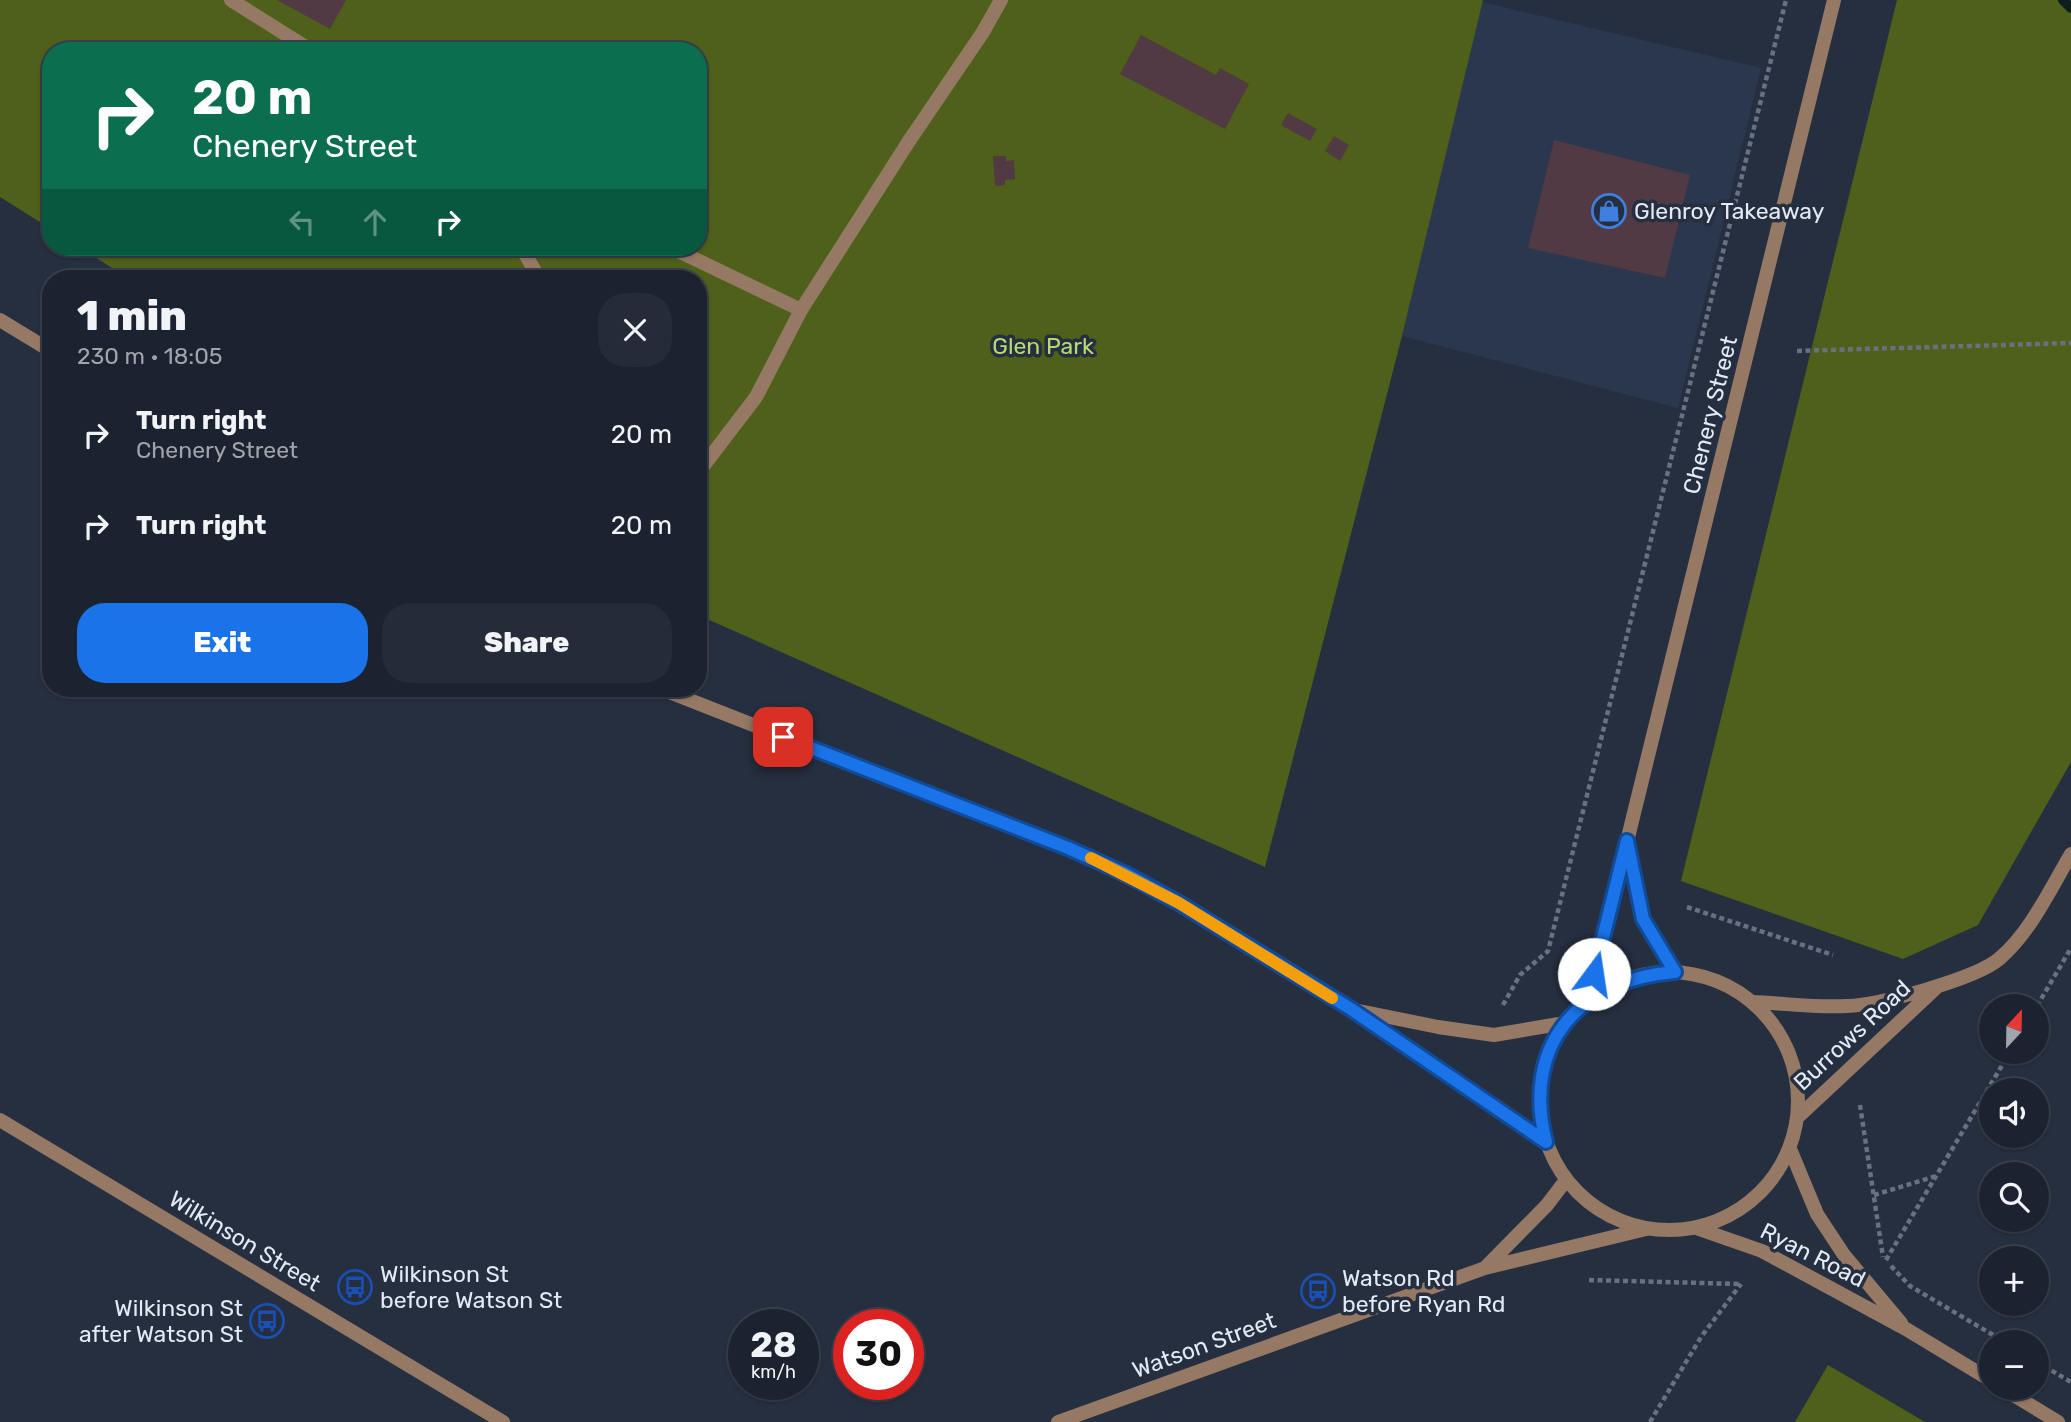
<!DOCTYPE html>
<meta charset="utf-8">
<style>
body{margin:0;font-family:Rubik,sans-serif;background:#252b38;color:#f1f3f6;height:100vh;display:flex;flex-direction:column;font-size:26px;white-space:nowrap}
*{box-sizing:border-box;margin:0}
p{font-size:23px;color:#a0a4ab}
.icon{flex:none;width:38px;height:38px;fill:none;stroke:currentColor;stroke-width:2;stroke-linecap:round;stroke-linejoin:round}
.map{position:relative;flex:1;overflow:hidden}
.details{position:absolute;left:42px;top:270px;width:665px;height:427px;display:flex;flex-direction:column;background:#1c2330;border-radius:28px;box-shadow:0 2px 5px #0004,0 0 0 2px #3a404c}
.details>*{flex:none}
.hud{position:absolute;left:42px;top:42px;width:665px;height:214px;border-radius:28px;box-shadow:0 2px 5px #0004,0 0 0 2px #3a404c;background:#0b6e4f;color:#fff;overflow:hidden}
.needle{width:46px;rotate:22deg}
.buttons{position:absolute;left:1979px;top:994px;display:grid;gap:14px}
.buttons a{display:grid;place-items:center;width:70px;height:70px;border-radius:50%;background:#1c2330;box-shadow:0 2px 5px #0004,0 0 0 2px #3a404c;font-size:35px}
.speed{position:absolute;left:728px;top:1309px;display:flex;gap:14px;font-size:35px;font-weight:700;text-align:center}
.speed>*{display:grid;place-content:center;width:91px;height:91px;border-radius:50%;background:#1c2330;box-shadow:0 2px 5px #0004,0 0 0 2px #3a404c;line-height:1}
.speed small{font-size:18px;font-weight:400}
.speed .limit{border:10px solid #d22;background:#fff;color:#111}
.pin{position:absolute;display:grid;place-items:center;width:60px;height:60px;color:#fff;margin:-30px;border-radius:14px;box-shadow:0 4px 10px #0006}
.me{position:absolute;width:77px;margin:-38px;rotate:14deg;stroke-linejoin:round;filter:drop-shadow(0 0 5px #0008)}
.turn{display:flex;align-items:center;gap:24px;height:147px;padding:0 35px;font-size:32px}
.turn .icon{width:91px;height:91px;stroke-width:2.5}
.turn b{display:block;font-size:49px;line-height:60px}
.lanes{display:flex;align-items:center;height:66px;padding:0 35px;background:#0003;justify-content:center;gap:35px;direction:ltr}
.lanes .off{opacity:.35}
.round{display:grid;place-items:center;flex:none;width:74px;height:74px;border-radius:28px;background:#252b38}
.headline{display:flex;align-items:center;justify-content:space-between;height:119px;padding:0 35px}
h1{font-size:42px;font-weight:800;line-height:52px}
.cta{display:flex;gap:14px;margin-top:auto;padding:14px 35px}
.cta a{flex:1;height:80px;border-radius:28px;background:#1a73e8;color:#fff;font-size:28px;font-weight:800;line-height:80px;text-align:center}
.cta a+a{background:#252b38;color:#f1f3f6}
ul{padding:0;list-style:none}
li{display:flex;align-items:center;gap:21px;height:91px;padding:0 35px}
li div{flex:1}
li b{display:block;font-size:26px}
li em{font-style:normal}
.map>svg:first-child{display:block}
</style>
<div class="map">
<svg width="2071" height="1422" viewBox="0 0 2071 1422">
<rect width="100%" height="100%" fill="#262f40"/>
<path fill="#2b374e" d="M1482 2 1761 68 1678 408 1402 336Z"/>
<path fill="#4e601a" d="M0 0H1483L1402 336 1265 867 698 615V278H128L79 247H698V51H51V229L0 197Z
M1897 0H2071V762L1978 925 1903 959 1681 881Z
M1828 1365 1925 1422H1795Z"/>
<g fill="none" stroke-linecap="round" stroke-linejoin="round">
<path stroke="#0e1d1e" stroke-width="10" d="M2063 0 2071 8"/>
</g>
<path fill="#513a43" d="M277 0H346L330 29Z
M1141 35 1216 75 1220 68 1249 84 1225 129 1120 74Z
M1288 113 1317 129 1310 141 1281 125Z
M1334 136 1349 145 1340 161 1325 151Z
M1554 140 1690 175 1665 278 1528 248Z
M993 156H1006V161L1014 160 1015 179 1005 180V185L995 186Z"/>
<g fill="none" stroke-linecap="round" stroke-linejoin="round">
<path stroke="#697180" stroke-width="4.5" stroke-dasharray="5 3.5" stroke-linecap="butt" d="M1797 351 2071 343
M1687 907 1833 955
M1503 1005 1520 975 1548 951 1786 0
M2037 1006 2071 948
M1860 1105 1883 1257
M1874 1195 1936 1176
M1886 1260 2010 1052
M1891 1266 1910 1286 2005 1342
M1589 1280 1740 1284
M2037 1362 2071 1382
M1650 1422 1701 1337 1741 1284"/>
<path stroke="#957965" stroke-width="14" d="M231 0 312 51
M521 247 539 278
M670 247 801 310
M698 473 756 397 801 310 909 141 983 32 1001 0"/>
<path stroke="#957965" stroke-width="14" d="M1628 846 1643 919 1675 972
M1588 1000 1834 0
M0 1120 503 1422
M1486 1267 1547 1205 1566 1180
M1058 1422 1485 1268 1646 1229"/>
<path stroke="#957965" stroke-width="14" d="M0 320 51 351
M659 688 1067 848C1238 925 1391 1037 1546 1141
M1540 1101a129 129 0 1 1 258 0a129 129 0 1 1-258 0Z
M1752 1002C1783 1003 1816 1008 1847 1006 1879 1005 1975 979 1999 959 2030 933 2051 888 2071 854
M1359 1011 1438 1027 1494 1035 1565 1023
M1798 1117 1936 988
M1790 1149 1817 1214 1844 1255 1901 1323
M1696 1228 1762 1251 1906 1329 1992 1381
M2002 1388 2058 1422"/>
</g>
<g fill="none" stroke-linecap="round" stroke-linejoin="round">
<g stroke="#114b97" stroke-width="18">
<path id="route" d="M783 737 1068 848 1126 874 1179 903 1351 1009 1546 1142C1521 1044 1580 979 1675 972L1643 919 1627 841 1594 974"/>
</g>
<use href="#route" stroke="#1a73e8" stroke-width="12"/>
<path stroke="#f59e0b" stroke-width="12" d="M1091 858 1179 903 1332 998"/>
</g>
<defs>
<g id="shop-ring" transform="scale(1.75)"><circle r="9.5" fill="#262f40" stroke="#3f7fe0" stroke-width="1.5"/><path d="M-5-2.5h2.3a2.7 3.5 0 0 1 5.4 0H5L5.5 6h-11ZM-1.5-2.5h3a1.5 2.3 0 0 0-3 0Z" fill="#3f7fe0"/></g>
<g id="bus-ring" transform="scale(1.75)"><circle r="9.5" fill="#262f40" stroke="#1a4fb4" stroke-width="1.5"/><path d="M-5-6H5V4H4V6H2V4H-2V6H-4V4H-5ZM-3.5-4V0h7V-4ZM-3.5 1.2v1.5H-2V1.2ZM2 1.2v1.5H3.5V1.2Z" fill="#1a4fb4"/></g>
</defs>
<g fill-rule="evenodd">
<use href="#shop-ring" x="1609" y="211"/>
<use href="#bus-ring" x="355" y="1287"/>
<use href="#bus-ring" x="1318" y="1291"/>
<use href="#bus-ring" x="267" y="1321"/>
</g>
<g text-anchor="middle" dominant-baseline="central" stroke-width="7" stroke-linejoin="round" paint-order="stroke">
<g font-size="23" fill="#e3eaf5" stroke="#262f40" text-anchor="start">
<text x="1634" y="211">Glenroy Takeaway</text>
<text x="380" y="1274">Wilkinson St<tspan x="380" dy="26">before Watson St</tspan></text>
<text x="1342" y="1278">Watson Rd<tspan x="1342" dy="26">before Ryan Rd</tspan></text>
<text x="243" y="1308" text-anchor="end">Wilkinson St<tspan x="243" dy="26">after Watson St</tspan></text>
</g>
<g font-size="23" fill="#bad872" stroke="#262f40">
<text x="1043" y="346">Glen Park</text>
</g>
<g font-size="23" fill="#e3eaf5" stroke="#262f40">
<text transform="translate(1710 415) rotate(-76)">Chenery Street</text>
<text transform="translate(1852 1035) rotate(-43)">Burrows Road</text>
<text transform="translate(245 1241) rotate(31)">Wilkinson Street</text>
<text transform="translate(1813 1255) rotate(27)">Ryan Road</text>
<text transform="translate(1204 1345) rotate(-20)">Watson Street</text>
</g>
</g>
</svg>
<div class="buttons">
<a><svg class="needle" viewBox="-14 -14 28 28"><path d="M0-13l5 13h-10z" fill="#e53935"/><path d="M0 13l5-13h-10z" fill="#a0a4ab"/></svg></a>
<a><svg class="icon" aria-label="sound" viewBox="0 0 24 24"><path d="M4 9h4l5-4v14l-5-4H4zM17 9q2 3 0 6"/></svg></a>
<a><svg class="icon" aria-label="search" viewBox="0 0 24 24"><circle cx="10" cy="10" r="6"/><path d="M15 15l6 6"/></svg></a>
<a>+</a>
<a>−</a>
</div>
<div class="speed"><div>28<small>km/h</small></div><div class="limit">30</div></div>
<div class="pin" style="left:783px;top:737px;background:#d93025"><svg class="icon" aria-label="arrive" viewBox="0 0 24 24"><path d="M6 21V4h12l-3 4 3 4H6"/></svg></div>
<svg class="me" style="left:1594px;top:974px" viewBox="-20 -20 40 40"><circle r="19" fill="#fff"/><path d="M0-13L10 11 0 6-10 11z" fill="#1a73e8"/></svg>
<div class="hud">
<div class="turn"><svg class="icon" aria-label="right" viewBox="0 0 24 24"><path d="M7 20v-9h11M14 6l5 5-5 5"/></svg><div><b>20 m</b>Chenery Street</div></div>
<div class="lanes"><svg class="icon off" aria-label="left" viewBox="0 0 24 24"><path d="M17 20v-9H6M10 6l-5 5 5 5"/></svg><svg class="icon off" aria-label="ahead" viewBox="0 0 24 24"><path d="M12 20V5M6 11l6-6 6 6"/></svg><svg class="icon" aria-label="right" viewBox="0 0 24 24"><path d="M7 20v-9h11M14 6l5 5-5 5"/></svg></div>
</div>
<section class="details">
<div class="headline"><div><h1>1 min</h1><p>230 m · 18:05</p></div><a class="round"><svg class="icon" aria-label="close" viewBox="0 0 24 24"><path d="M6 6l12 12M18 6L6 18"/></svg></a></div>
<ul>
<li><svg class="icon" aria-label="right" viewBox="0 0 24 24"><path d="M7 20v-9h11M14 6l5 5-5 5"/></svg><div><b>Turn right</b><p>Chenery Street</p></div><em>20 m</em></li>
<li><svg class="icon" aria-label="right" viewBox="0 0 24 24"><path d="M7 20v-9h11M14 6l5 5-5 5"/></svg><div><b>Turn right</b></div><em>20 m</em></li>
</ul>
<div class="cta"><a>Exit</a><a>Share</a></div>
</section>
</div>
